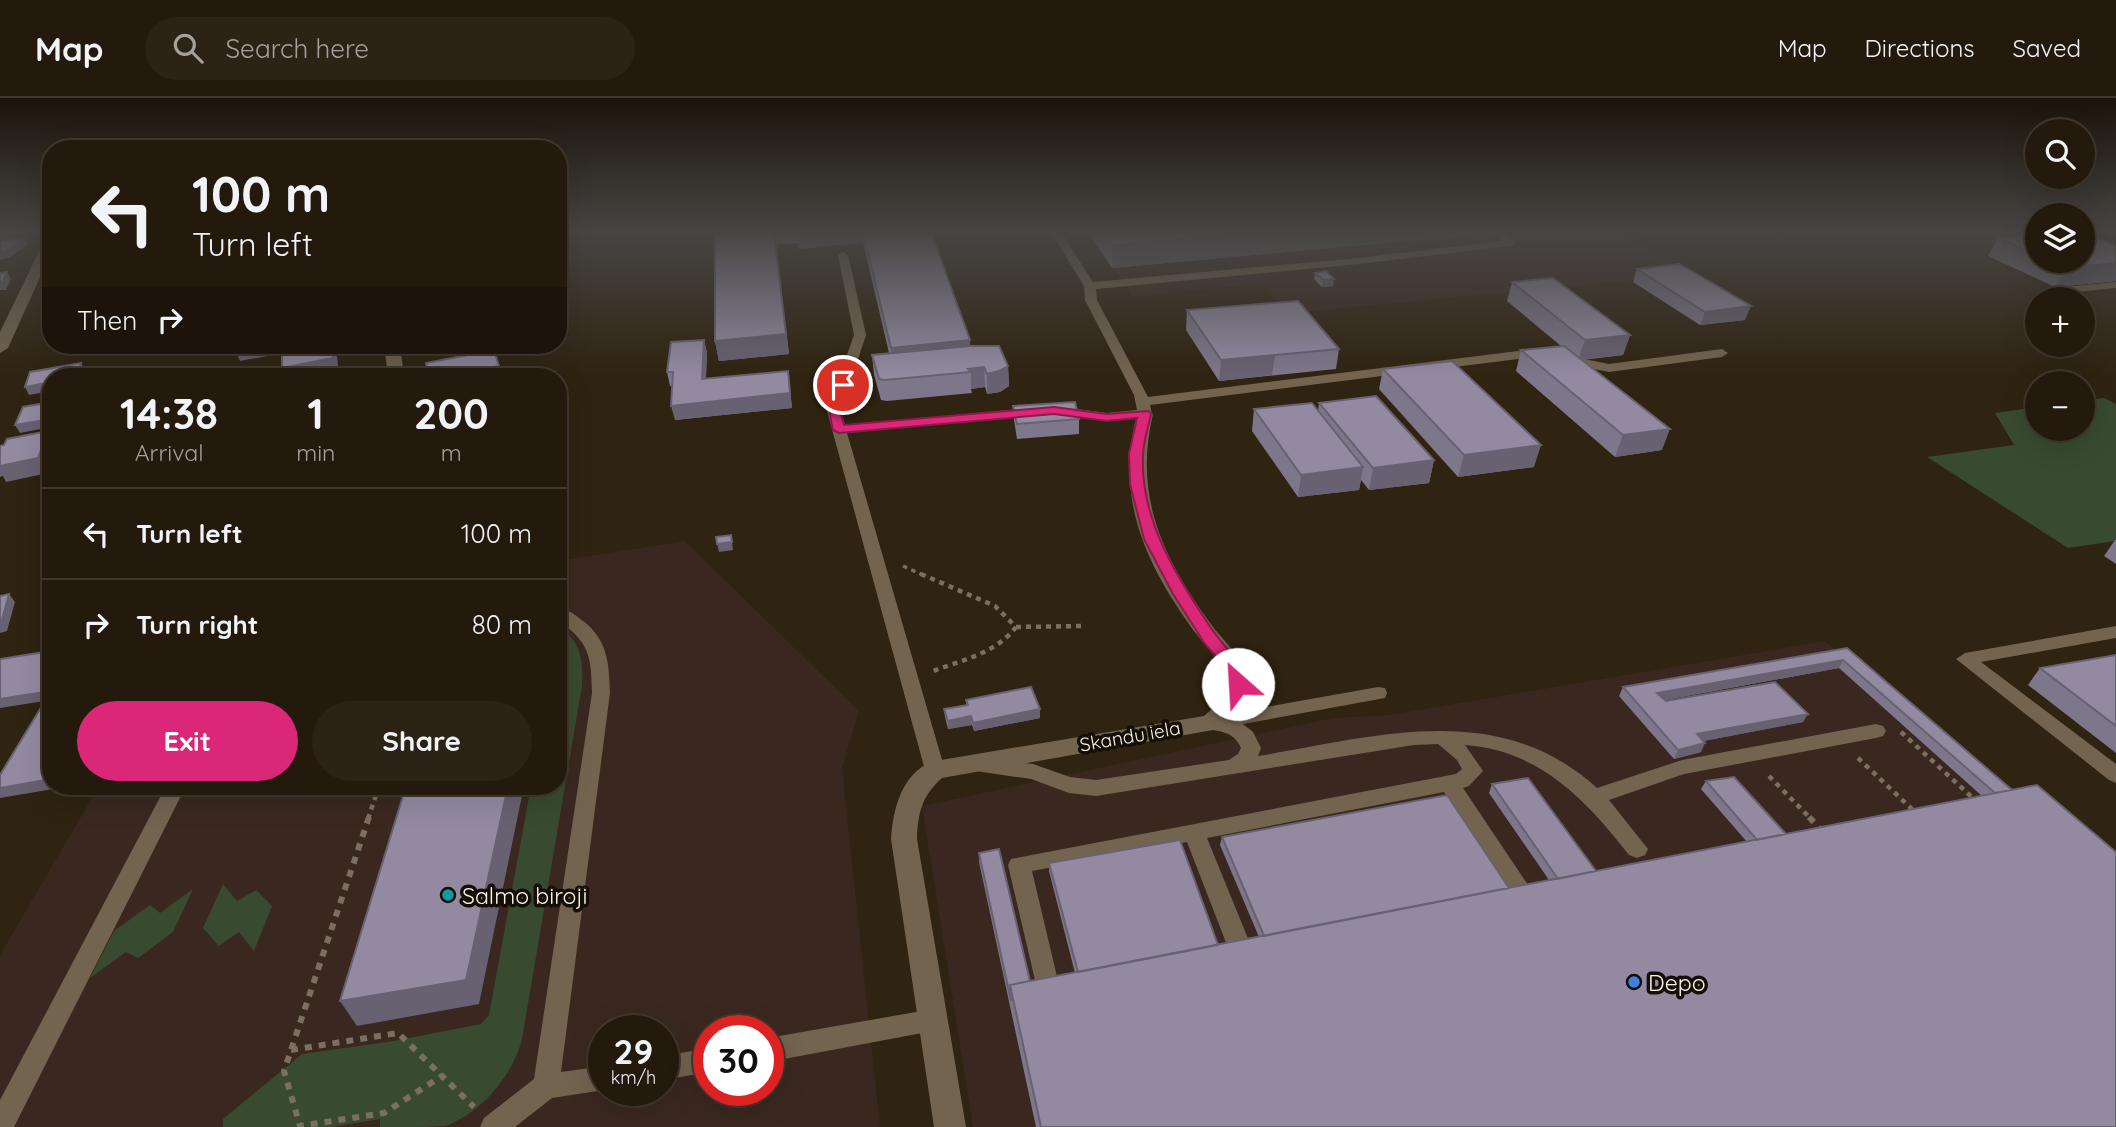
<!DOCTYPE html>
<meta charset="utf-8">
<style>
body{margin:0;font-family:Quicksand,sans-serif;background:#2b2316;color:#f1f3f6;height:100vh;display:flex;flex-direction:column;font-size:26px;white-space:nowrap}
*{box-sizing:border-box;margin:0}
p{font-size:23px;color:#a3a19d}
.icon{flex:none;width:38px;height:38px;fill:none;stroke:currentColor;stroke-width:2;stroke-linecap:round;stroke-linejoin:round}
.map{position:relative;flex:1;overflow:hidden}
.side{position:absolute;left:42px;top:270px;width:525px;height:427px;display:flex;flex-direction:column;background:#231a0d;border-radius:28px;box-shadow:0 7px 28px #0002,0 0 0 2px #40382e}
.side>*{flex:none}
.top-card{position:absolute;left:42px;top:42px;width:525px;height:214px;border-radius:28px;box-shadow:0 7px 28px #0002,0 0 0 2px #40382e;background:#231a0d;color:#f1f3f6;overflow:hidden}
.tools{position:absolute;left:2025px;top:21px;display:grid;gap:14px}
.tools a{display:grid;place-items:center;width:70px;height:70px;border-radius:50%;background:#231a0d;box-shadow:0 7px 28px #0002,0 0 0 2px #40382e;font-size:35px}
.speed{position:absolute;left:588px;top:917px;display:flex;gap:14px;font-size:35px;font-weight:700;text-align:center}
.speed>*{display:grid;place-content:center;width:91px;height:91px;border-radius:50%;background:#231a0d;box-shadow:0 7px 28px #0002,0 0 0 2px #40382e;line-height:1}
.speed small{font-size:18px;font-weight:400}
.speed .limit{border:10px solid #d22;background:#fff;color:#111}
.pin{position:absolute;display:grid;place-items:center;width:60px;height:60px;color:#fff;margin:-30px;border:4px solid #fff;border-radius:50%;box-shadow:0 2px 7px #0007}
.me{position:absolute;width:77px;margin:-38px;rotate:334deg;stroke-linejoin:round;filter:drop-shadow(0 0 5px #0008)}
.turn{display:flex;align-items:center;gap:24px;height:147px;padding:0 35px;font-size:32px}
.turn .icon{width:91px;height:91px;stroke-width:2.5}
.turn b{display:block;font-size:49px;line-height:60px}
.then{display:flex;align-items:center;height:66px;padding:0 35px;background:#0003;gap:14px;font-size:26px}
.eta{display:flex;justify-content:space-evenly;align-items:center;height:119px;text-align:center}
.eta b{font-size:42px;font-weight:800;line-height:49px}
.primary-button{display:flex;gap:14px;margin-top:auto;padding:14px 35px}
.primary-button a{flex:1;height:80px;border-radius:42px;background:#db2777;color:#fff;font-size:28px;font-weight:800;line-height:80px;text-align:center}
.primary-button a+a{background:#2b2316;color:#f1f3f6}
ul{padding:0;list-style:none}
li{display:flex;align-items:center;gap:21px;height:91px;padding:0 35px;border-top:2px solid #40382e}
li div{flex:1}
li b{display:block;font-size:26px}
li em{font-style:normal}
header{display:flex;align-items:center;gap:42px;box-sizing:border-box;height:98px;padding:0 35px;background:#231a0d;border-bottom:2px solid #40382e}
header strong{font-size:33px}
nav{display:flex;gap:38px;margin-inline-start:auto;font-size:24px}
.search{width:490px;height:63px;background:#2b2316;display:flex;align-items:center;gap:18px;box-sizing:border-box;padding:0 24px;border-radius:38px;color:#a3a19d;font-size:26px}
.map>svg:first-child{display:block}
</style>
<header>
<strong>Map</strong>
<div class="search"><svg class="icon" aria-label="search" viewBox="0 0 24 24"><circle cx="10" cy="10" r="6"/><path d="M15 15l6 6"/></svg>Search here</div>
<nav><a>Map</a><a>Directions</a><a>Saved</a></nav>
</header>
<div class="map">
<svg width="2116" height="1029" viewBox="0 0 2116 1029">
<rect width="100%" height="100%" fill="#2f2311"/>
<path fill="#3a2820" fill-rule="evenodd" d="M1089 134H1623L1689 177 1289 215 1262 185 1133 199Z
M685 443 859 613 842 670 880 1029H0V857L99 688H558V463ZM604 933H663V992H604ZM709 933H768V992H709Z
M1825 543 2116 800V1029H973L922 708 1333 620 1390 617Z"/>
<path fill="#384a30" d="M2104 300 2116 306V443L2068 450 1927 359 2014 347 1995 315 2037 309V331H2082L2083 303Z
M558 529C582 543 583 563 582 588L522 941C513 977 482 1014 446 1028 431 1029 396 1029 380 1029V1021L332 1029H223V1021L302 956 394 943 481 926 489 917 531 688H558Z
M223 786 237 803 256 792 272 808 254 853 239 834 219 848 203 830Z
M193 791 173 834 138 860 126 854 90 880 114 833 150 807 160 815Z"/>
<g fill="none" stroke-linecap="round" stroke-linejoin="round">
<path stroke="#7b7060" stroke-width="3.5" stroke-dasharray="4.5 4.5" stroke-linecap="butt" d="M903 468 925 478"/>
<path stroke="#7b7060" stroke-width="4.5" stroke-dasharray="5 5" stroke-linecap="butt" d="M921 476 995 508 1016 529C996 555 963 562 933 573
M1016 529 1084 528
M1901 634 1975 702
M1858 660 1915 714
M1769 678 1811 721
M368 721 379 688"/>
<path stroke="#7b7060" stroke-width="6" stroke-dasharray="7 7" stroke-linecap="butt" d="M369 719 284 973 300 1028 384 1015 442 978 474 1009
M1809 719 1821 732
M291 952 398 935 442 978"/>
<path fill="#72644f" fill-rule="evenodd" d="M1051 134H1061L1093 184 1358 160 1501 143 1491 134H1502L1516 145 1511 148 1358 166 1096 191 1097 202 1148 299 1534 251 1609 266 1722 251 1728 255 1722 259 1609 274 1534 259 1150 307 1152 316 1145 320 1107 323 1054 316 847 335 945 672 942 677 935 679 928 677 925 672 827 313 854 237 838 157 843 154 848 157 866 237 841 313 845 327 1054 308 1107 315 1137 312 1134 297 1085 202 1084 188Z
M2116 184V190L2064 195 2058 192 2064 189Z
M558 509C568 511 575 517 583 523 608 542 609 566 610 595L561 974 604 968V992L552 1000 515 1029H480L484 1020 534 981 592 595C591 558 590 545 558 522Z
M2116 528V540L1981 564 2116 666V685L2109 682 1956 561 1965 555Z
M1378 589 1385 590 1387 595 1385 600 1243 626 1253 634 1261 650 1258 658C1375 639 1498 600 1597 690L1682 662 1876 626 1883 628 1886 633 1883 638 1876 640 1684 676 1609 702 1648 751 1645 757 1637 760 1629 757C1586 702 1539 652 1465 647L1483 673 1469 688 1463 690 1538 802 1541 809 1538 816 1530 818 1522 816 1444 694 1207 740 1258 865 1254 872 1246 875 1238 872 1234 865 1187 744 1032 773 1063 904 1060 912 1051 915 1042 912 1008 767 1011 761 1456 676 1462 671 1457 662 1438 646 1414 647 1096 698 1069 695 1031 681 982 674 975 672 972 667 975 662 982 660 1033 666 1070 679 1096 682 1229 662 1238 656 1241 650C1234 633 1220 634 1204 630L1201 625 1204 620Z
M166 688H186L14 1029H0V1002Z
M933 911 942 914 946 922 942 930 933 933 768 964V940Z
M709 950V974L663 982V958Z"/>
<path fill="#72644f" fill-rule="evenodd" d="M51 137V155L8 250 0 255V234L45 141Z
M384 247H400L404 278H388Z
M1145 311 1153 316C1133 400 1164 462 1213 529 1225 545 1246 562 1249 582 1252 602 1232 619 1219 631L942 680C922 698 918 714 917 741L966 1029H934L891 741C893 711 902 673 935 663L1204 618C1216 607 1230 596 1226 578 1222 563 1198 540 1189 526 1142 459 1116 397 1137 316Z"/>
</g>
<path fill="#7e778b" d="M715 134H931L970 248 1008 268 1009 288 1000 294 987 296 985 289 971 291 972 295 887 303 881 302 874 277 872 257 889 255 863 144 799 151 798 145 776 146 789 256 719 263 715 243Z
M1088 134H1473L1472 137 1112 170Z
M2037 136V163H2082L2116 148V183L2055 189 1988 158 1998 140Z
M1637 171 1745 222 1700 227 1633 184Z
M1315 175 1333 188 1322 189 1314 181Z
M1512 184 1630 237 1623 257 1582 262 1662 352 1615 359 1516 273 1521 252 1561 248 1507 203Z
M1187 212 1339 251 1336 271 1219 283 1186 232Z
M704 242 707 255 706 281 788 273 792 310 675 322 672 288H670L667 274Z
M1383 271 1534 369 1458 379 1379 291Z
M1319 305 1434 362 1429 385 1369 392 1361 382 1359 392 1298 399 1252 333 1254 311 1318 313Z
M1013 308 1079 321V336L1017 341 1014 322Z
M2115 442H2116V466L2104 458Z
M1847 550 2012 692 2116 1029H1036L979 764V755L1030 883 1075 875 1049 773V765L1218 847 1259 839 1220 747 1222 739 1509 790 1549 782 1489 695 1492 686 1596 773 1747 744 1701 691 1706 683 1786 736 1982 698 1839 570 1665 602 1666 603 1803 624 1703 643 1701 654 1674 661 1619 598 1623 589Z
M2116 557V655L2028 587 2040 570Z
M966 602 1040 611V620L974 633 972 627 948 631 945 619 944 611 966 607Z"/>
<path fill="#676171" d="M774 134 789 256 719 263 715 243Z
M797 134H862L863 144 799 151Z
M1261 134H1473L1472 137 1112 170 1113 147Z
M24 141 28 147 10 159 0 162V154Z
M2116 165V183L2055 189 2066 170Z
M7 174 11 181 6 192H0V185Z
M1334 181 1333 188 1322 189 1323 182Z
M1751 208 1745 222 1700 227 1705 214Z
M561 221 565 235 558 236V222Z
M1630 237 1623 257 1578 262 1585 242Z
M704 242 707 255 705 296 702 281Z
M970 242 971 268 893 276 891 250Z
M85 247H110L87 251Z
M246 247H298L299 252 240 263 234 249Z
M331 247H334L336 252 339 274 318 278H286L282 270Z
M492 247H523L494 252Z
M494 252 502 278H446Z
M1275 257 1272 277 1219 283 1221 262Z
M81 265 85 272 84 278H77Z
M1008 268 1009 288 1000 294 987 296V276Z
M984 269 985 289 971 291V274L968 271Z
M788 273 792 310 675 322 671 308Z
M51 284V293L29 297 25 289Z
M51 321V329L20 335 15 327Z
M1670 331 1662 352 1615 359 1623 337Z
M48 333 51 338V367L48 375 6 384 3 378 0 379V363Z
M1541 347 1534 369 1458 379 1464 357Z
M1434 362 1429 385 1369 392 1373 370Z
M1363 369 1359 392 1298 399 1301 377Z
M51 398V413L42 400Z
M731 437 733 452 719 454 717 446Z
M9 496 15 504 7 533 0 535V525Z
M1843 562 1839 570 1653 604 1657 595Z
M51 593V602L0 610V601Z
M1040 611V620L974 633 973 625Z
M1808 616 1803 624 1693 645 1697 636Z
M971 618 972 627 948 631V623Z
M1705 645 1701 654 1674 661 1678 652Z
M51 681V688H71L0 700V690Z
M508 688H524L479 906 357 928 340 903Z"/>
<path fill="#938aa2" stroke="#676171" stroke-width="2" d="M715 134H774L786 236 715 243Z
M863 134H931L970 242 891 250Z
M1104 134H1261L1113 147Z
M2082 134 2116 148V165L2066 170 2048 163H2082Z
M2037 136V158L1998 140Z
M24 141 6 153 0 154V142Z
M1680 166 1751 208 1705 214 1637 171Z
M1326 173 1334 181 1323 182 1315 175Z
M7 174 2 185H0V175Z
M1553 180 1630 237 1585 242 1512 184Z
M1298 203 1339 251 1221 262 1187 212Z
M560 214 561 221 558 222V215Z
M704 242 702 281 788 273 790 295 671 308 673 274H667L671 244Z
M303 247H331L333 260 282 270V254L303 250Z
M970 248H999L1008 268 999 273 987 276 984 269 968 271 971 274 885 282 879 281 872 257Z
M1564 248 1670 331 1623 337 1521 252Z
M494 252 499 268 446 278H428L426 265Z
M1452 263 1541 347 1464 357 1383 271Z
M81 265 77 278H51V284L25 289 30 274Z
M1376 298 1434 362 1373 370 1319 305Z
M51 304V321L15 327 23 309Z
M1075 304 1079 321 1017 326 1013 308Z
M1312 305 1363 369 1301 377 1254 311Z
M48 333 38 360 0 368V348L4 347 7 341Z
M47 381H51V398L42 400Z
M731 437 732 444 717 446 716 439Z
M9 496 1 525H0V498Z
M1847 550 2012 692 1995 695 1843 562 1657 595 1666 603 1775 584 1808 616 1697 636 1705 645 1678 652 1623 589Z
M51 553V593L0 601V562L1 561Z
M2116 557V628L2040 570Z
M1031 589 1040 611 973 625 971 618 948 623 944 611 968 607 966 602Z
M51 593V681L0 690V677Z
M1734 679 1786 736 1757 742 1706 683Z
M1528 680 1596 773 1558 781 1492 686Z
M2037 687 2116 754V1029H1041L1010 887Z
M406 688H508L466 882 340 903Z
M1447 697 1509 790 1264 838 1222 739Z
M1180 742 1218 847 1078 874 1049 765Z
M999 751 1030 883 1010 887 1011 903 979 755Z"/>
<linearGradient id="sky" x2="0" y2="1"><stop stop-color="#1a1309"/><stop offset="0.48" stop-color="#474543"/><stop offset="1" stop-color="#474543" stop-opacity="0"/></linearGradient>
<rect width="2116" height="278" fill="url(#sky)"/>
<path fill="#db2777" stroke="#8e194d" stroke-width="2" d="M843 284 849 287 840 313 844 327 1054 309 1107 316 1149 313 1151 316C1148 330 1143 344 1143 358 1140 420 1176 478 1209 527 1225 551 1237 557 1246 586L1244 590H1232L1224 567 1205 546 1173 496 1144 441 1130 386 1129 356 1137 320 1107 323 1054 316 839 335 833 332C829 317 826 291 843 284Z"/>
<circle fill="#0f9aa8" stroke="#130e06" stroke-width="2.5" cx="448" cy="797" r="7"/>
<circle fill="#3f7fe0" stroke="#130e06" stroke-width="2.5" cx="1634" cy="884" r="7"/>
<g text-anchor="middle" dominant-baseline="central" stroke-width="7" stroke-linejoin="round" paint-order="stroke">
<g font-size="19" fill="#faf2e6" stroke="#130e06">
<text transform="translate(1130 638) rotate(-10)">Skandu iela</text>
</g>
<g font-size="23" fill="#faf2e6" stroke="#130e06" text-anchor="start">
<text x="462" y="797">Salmo biroji</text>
<text x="1648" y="884">Depo</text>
</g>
</g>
</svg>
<div class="tools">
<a><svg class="icon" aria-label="search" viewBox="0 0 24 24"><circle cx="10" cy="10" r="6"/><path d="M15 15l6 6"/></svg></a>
<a><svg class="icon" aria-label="layers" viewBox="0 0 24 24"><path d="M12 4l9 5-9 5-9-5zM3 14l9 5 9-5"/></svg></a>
<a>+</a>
<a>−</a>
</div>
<div class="speed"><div>29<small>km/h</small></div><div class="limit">30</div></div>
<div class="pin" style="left:843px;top:287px;background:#d93025"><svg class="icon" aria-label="arrive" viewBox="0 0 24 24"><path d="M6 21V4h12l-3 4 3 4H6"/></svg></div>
<svg class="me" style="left:1238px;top:586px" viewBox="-20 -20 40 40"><circle r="19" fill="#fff"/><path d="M0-13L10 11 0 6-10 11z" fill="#db2777"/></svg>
<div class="top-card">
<div class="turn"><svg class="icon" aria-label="left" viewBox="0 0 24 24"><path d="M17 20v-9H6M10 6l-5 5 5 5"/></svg><div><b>100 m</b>Turn left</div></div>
<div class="then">Then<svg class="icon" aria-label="right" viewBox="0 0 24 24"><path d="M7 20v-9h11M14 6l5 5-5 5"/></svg></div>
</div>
<section class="side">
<div class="eta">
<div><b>14:38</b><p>Arrival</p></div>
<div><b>1</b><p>min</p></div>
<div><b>200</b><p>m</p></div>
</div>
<ul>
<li><svg class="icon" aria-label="left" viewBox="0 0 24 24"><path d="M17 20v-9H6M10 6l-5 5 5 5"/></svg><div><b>Turn left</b></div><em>100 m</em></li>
<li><svg class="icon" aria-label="right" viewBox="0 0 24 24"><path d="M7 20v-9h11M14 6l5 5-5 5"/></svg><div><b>Turn right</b></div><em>80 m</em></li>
</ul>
<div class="primary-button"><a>Exit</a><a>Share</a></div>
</section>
</div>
